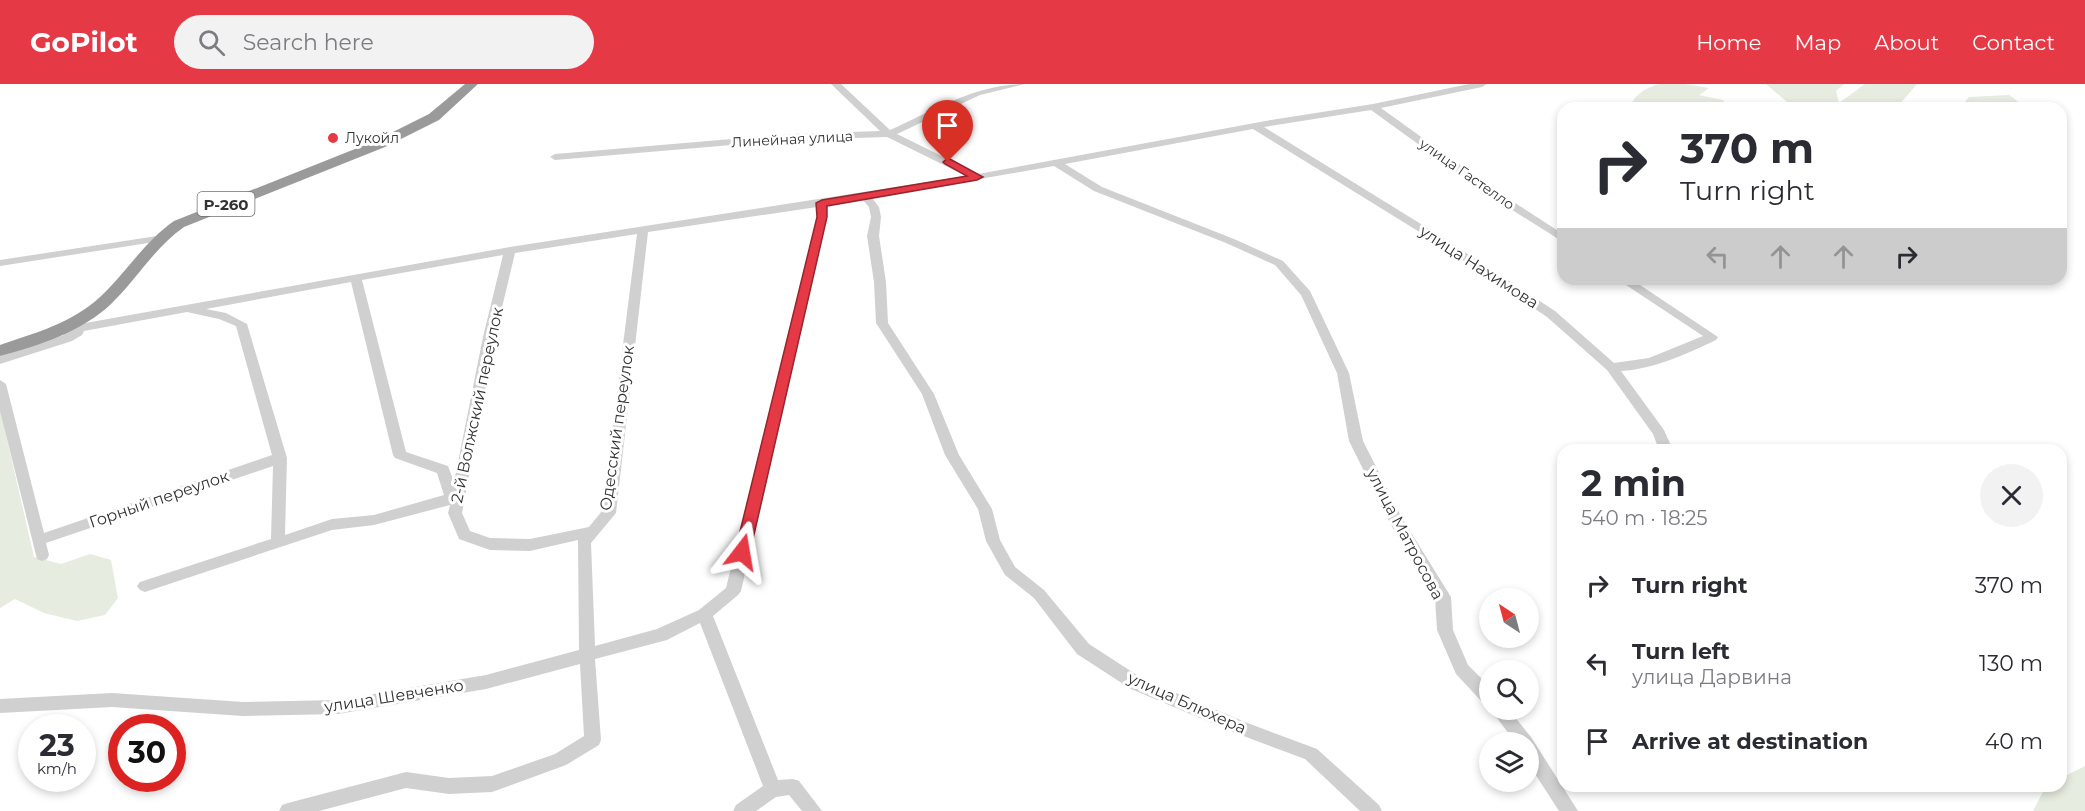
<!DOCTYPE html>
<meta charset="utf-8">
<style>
body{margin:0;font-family:Montserrat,sans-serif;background:#f2f2f3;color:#2b2b33;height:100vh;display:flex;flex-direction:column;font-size:22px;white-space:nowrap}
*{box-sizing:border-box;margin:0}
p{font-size:20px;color:#7c7c81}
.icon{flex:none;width:33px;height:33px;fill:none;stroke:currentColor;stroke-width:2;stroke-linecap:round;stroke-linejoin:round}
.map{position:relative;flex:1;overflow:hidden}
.drawer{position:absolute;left:1557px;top:360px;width:510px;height:348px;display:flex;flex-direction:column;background:#fff;border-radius:18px;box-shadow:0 3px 9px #0003}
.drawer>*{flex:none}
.banner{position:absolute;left:1557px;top:18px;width:510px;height:183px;border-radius:18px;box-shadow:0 3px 9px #0003;background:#fff;color:#2b2b33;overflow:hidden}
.needle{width:39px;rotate:324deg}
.controls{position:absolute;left:1479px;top:504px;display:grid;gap:12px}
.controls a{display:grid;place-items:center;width:60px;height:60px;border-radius:50%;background:#fff;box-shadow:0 3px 9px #0003;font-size:30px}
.speed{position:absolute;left:18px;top:630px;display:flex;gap:12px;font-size:30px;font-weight:700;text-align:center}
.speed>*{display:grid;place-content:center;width:78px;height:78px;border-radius:50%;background:#fff;box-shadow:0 3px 9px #0003;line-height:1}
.speed small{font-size:15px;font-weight:400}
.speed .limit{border:9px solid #d22;background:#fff;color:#111}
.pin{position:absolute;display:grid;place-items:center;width:51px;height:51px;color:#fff;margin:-62px -26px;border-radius:50% 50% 50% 0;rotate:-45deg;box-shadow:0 0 6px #0007}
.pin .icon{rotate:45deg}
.me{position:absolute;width:66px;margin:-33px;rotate:14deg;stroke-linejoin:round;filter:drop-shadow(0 0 4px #0008)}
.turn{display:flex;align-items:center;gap:21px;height:126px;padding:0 24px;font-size:27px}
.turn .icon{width:78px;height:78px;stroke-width:2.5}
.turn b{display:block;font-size:42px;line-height:51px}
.lanes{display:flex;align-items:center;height:57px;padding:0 24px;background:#0003;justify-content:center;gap:30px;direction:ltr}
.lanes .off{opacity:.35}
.round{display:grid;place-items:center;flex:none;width:63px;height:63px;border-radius:32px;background:#f2f2f3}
.headline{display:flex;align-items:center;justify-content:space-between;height:102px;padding:0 24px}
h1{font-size:36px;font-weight:700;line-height:45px}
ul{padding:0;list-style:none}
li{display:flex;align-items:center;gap:18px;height:78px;padding:0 24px}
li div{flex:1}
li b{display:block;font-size:22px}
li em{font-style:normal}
header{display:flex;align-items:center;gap:36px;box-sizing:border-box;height:84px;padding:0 30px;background:#e63946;color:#fff}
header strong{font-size:28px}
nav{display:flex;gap:33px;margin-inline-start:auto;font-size:21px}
.search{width:420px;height:54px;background:#f2f2f3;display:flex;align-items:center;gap:15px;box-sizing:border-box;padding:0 21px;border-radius:33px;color:#7c7c81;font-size:22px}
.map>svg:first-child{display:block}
</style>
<header>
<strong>GoPilot</strong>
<div class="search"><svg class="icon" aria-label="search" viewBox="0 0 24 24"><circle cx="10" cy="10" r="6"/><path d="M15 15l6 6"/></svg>Search here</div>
<nav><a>Home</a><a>Map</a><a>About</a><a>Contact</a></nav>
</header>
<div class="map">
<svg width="2085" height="727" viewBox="0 0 2085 727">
<rect width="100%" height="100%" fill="#fff"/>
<path fill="#e6ecdf" d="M1660 0H1685L1709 4 1699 11 1723 16 1728 24H1630C1633 11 1647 3 1660 0Z
M1766 0H1844L1836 7 1839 19 1865 0H1917L1899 21 1902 24H1794Z
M2009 11 2027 24H1960L1969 13Z
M0 325 34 473 61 480 90 470 111 476 118 514 105 531 77 537 44 529 15 515 0 524Z
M2085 682V727H2033L2046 702H2061V694Z"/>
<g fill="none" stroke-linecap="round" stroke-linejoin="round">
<path fill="#d0d0d0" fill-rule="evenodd" d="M831 0H841L890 46C934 26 976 0 1025 0L980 11 897 50 978 90 1271 36 1373 20 1469 0H1487L1482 3 1381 24 1495 106 1563 150V158L1487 110 1371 26 1264 43 1442 153 1555 227 1614 279 1649 274 1703 252 1617 195H1631L1718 253 1716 256C1686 270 1655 285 1621 287L1664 346 1673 366H1659L1653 350 1607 286 1547 233 1434 157 1253 45 1065 80 1102 103 1234 155 1283 177 1310 207 1349 289 1363 357 1402 434 1451 513 1453 546 1468 581 1490 603V622L1484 620 1456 590 1437 546 1435 514 1391 441 1349 357 1337 289 1301 211 1275 181 1226 159 1094 107 1054 82 872 114 879 123 881 133 879 152 886 198 888 239 934 310 959 371 992 425 1000 456 1015 483 1044 506 1089 560 1143 595 1245 638 1317 665 1379 721 1382 727H1360L1305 675 1233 648 1131 605 1077 570 1034 514 1005 491 986 457 978 425 945 371 922 310 876 239 874 198 867 152 871 133 869 123 862 115 827 121V133L741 507 738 511 713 532 778 696 793 695 799 697 822 727H802L789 711 776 713 756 727H733L736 721 763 702 700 539 667 556 595 575 601 656 599 661 566 681 492 708 449 710 406 704 319 727H279L282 721 288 719 406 688 449 694 492 692 555 670 584 652 580 580 486 605 338 630 243 632 112 623 0 629V615L112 609 243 618 338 616 486 591 579 566 578 456 530 467 490 466 459 455 448 429 450 421 374 441 332 446 145 508 140 506 137 502 140 498 271 455 273 382 46 459 49 471 47 475 42 477 37 475 0 327V296L6 300 44 449 272 371 236 242 219 235 187 228 84 247 82 251 72 257 0 280V272L64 251 57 247 63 243 510 163 966 92 887 53 791 56 555 76 550 73 555 70 791 50 880 47ZM817 123V133L726 504 699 526 657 545 595 562 591 459 616 429 648 148ZM637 150 602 427 589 443 530 455 490 454 470 447 462 429 495 253 515 169ZM503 171 483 253 454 398 448 382 406 368 362 196ZM351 198 393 371 395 374 437 389 444 411 374 431 332 435 285 451 287 374 247 240 226 229 206 225Z
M157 152 161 153V157L0 182V176Z
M1491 626H1509L1531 653 1578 727H1559L1528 679V658H1515Z"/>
<path fill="#9a9a9a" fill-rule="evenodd" d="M465 0H478L439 36 385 63 184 143C154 164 137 195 111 220 83 247 38 262 0 272V261C35 249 72 239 100 213 126 189 144 158 174 137L375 57 429 30Z"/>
</g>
<path fill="#e63946" stroke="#96252e" stroke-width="1.5" d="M948 74 983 93 977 96 827 122V133L750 468 748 472H737L735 468 817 133 816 119 822 116 967 92 945 80 943 78Z"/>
<circle fill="#e63946" stroke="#fff" stroke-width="2" cx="333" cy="54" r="6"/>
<g text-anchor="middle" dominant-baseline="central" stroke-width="6" stroke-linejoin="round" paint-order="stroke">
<g font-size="14" fill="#333" stroke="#fff" text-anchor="start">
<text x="345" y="54">Лукойл</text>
</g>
<g font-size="14" fill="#333" stroke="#fff">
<text transform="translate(792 55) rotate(-3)">Линейная улица</text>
<text transform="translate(1467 90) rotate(35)">улица Гастелло</text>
</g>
<rect fill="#fff" stroke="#707070" stroke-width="1.5" x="197.5" y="108" width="57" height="24" rx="4.5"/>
<g font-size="15" font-weight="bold" fill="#333">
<text x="226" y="120">Р-260</text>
</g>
<g font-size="16" fill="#333" stroke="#fff">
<text transform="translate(1479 183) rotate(33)">улица Нахимова</text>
<text transform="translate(477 321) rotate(-78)">2-й Волжский переулок</text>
<text transform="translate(617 344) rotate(-82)">Одесский переулок</text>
<text transform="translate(159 415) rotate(-19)">Горный переулок</text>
<text transform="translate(1405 450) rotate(62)">улица Матросова</text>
<text transform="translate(394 612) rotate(-9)">улица Шевченко</text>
<text transform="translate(1187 619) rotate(24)">улица Блюхера</text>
</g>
</g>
</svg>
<div class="controls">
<a><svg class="needle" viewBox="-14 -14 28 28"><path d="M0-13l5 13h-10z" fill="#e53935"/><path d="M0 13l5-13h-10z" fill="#7c7c81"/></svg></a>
<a><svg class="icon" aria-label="search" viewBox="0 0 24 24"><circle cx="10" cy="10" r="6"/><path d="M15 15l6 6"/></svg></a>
<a><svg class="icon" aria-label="layers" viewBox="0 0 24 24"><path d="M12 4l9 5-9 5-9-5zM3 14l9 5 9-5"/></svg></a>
</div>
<div class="speed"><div>23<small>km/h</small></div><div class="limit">30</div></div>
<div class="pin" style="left:948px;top:78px;background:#d93025"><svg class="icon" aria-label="arrive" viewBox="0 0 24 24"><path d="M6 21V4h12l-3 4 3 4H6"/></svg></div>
<svg class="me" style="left:742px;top:468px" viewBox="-20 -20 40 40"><path d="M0-17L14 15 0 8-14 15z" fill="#e63946" stroke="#fff" stroke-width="4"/></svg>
<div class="banner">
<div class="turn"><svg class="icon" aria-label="right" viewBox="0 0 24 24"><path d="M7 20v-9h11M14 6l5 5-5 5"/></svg><div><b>370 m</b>Turn right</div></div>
<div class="lanes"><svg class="icon off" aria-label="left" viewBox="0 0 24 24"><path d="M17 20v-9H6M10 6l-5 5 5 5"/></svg><svg class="icon off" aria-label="ahead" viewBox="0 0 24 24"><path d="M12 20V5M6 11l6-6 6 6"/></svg><svg class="icon off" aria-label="ahead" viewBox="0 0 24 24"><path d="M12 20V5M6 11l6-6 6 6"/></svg><svg class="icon" aria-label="right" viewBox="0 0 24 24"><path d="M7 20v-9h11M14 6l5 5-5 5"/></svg></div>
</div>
<section class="drawer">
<div class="headline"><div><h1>2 min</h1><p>540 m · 18:25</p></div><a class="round"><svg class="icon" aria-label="close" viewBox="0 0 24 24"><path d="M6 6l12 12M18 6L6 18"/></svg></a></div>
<ul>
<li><svg class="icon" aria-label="right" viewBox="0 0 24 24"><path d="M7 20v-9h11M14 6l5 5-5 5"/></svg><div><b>Turn right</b></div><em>370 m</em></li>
<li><svg class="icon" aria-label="left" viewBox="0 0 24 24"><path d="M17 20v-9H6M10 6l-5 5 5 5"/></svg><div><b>Turn left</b><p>улица Дарвина</p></div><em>130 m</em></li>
<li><svg class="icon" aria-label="arrive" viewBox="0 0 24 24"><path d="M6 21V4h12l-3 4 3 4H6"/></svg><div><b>Arrive at destination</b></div><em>40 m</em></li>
</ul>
</section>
</div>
